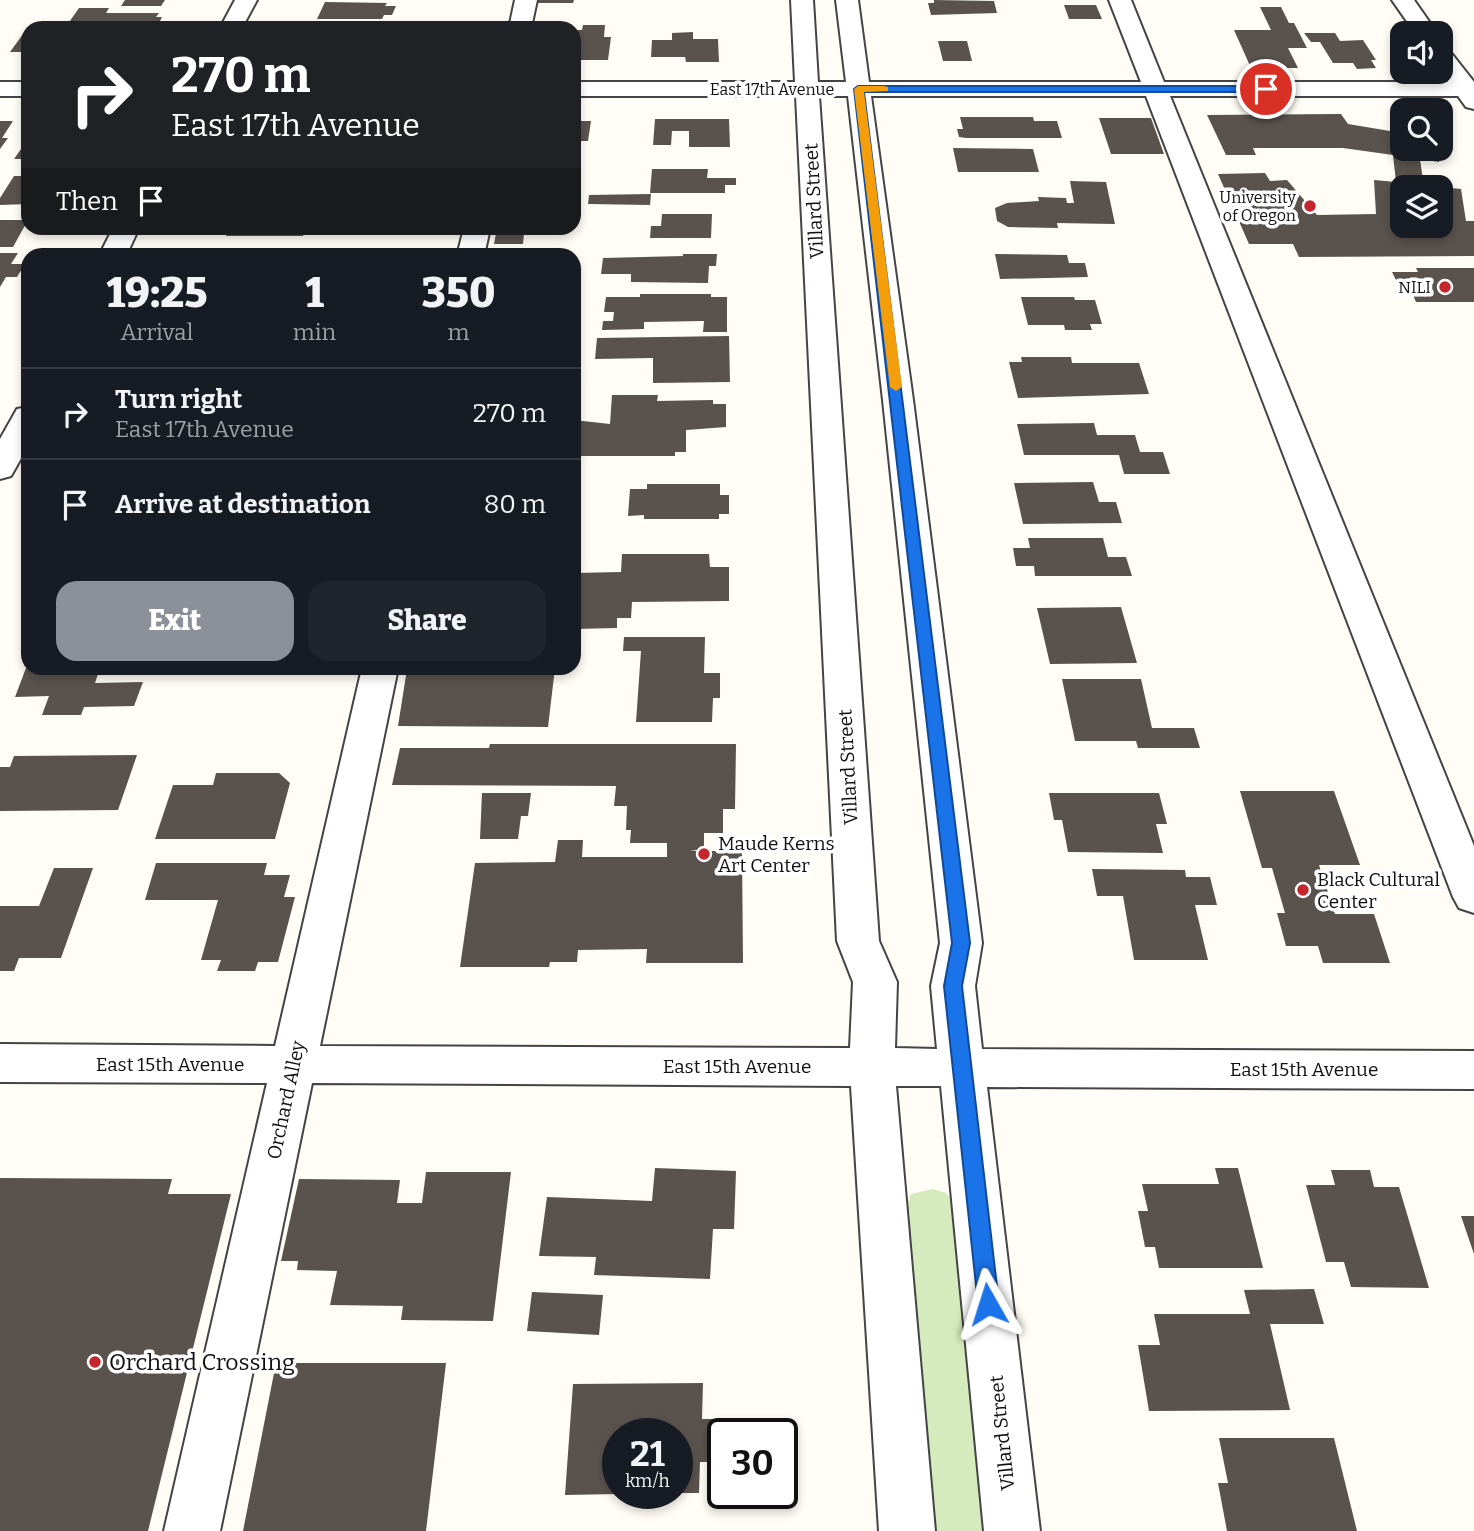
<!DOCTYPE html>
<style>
body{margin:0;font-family:Bitter,serif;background:#20242c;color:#f1f3f6;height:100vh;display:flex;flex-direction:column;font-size:26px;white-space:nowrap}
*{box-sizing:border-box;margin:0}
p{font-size:23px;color:#9ea1a6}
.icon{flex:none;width:38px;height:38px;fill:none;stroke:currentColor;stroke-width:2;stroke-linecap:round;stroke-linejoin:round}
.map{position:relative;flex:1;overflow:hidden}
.sheet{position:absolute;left:21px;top:248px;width:560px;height:427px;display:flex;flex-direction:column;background:#171b24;border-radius:21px;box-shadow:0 4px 10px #0003}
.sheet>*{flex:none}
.hud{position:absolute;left:21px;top:21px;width:560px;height:214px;border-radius:21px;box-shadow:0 4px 10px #0003;background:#202124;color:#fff;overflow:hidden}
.buttons{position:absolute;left:1390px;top:21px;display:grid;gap:14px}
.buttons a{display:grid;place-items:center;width:63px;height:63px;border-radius:14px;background:#171b24;box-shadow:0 4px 10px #0003;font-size:35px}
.speed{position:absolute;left:602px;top:1418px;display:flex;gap:14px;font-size:35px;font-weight:700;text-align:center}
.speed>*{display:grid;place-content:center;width:91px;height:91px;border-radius:50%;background:#171b24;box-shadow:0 4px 10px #0003;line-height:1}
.speed small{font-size:18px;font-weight:400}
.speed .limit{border:4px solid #111;border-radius:10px;background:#fff;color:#111}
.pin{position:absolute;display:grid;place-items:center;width:60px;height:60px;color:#fff;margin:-30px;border:4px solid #fff;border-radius:50%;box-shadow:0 2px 7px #0007}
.me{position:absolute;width:77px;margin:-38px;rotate:354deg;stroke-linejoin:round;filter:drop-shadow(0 0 5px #0008)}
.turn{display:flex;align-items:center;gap:24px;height:147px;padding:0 35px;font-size:32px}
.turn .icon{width:91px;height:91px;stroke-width:2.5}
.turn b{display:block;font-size:49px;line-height:60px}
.then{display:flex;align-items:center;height:66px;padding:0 35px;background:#0003;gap:14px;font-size:26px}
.eta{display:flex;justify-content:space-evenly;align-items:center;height:119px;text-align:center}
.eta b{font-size:42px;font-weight:800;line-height:49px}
.button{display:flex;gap:14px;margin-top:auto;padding:14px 35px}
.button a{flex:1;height:80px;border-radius:21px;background:#8c9099;color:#fff;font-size:28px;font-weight:800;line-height:80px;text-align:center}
.button a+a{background:#20242c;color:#f1f3f6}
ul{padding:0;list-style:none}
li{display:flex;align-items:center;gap:21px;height:91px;padding:0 35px;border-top:2px solid #363941}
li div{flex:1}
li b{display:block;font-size:26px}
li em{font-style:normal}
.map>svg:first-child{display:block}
</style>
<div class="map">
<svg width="1474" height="1531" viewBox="0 0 1474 1531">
<rect width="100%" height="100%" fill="#fffdf5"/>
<path fill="#d5ebbd" d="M933 1189 946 1193 954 1202 991 1531H932L907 1205 911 1194Z"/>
<path fill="#5a524d" d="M125 0H165L161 6H121Z
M538 0H574L573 3H537Z
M934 0 994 1 997 13 931 15 928 3H934Z
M325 2 387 3 385 6H396L392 15H384L382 19H317Z
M1064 5H1096L1102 19H1069Z
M1260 7H1281L1289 23H1294L1307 48H1288L1298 68H1251L1234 30H1271Z
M79 8H109L106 13H159L156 17H162L158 25H151L149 28 67 25Z
M583 25H605L604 37H611L608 60H574V30H582Z
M693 32V39H718L719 62H686L685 57H651L652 40H672V33Z
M1304 33H1335L1340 41 1363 40 1376 60H1371L1376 68 1357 69 1353 63H1333L1320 42H1311Z
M23 34H28V52H10Z
M938 41H967L972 61H943Z
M1341 114 1348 124 1402 133V149H1440V138L1444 139 1439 162 1420 159 1424 187H1402V226H1440V187L1461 189 1466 221H1474V256L1299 257 1293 244H1249L1218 174 1265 173 1270 181 1287 180 1317 215 1376 214 1374 180 1396 182 1393 155 1343 148H1253L1256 155H1226L1207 115Z
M960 117H1033L1034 121H1057L1062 138H966L959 137 957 129H963Z
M1099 118H1151L1164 154H1111Z
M655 119H729L730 147H689V131H672L671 145H653Z
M0 121H13L2 138H8L0 149Z
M574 121H591L588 141H574Z
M28 139V159H14Z
M953 148 1033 149 1039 172H958Z
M652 169H708L707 178H736V185H725V193H650Z
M14 176H28V204L0 205V198Z
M1070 181 1106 182 1115 224 1057 223 1058 228 1008 227 997 221 995 208 1007 203 1039 201 1038 197 1066 198 1067 203H1074Z
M651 194 650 205 588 204 589 195Z
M662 214H712L711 238H650L651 226H661Z
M0 220H28L13 247H0Z
M230 228H306L303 236H226Z
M497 228H509V233H524L523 244H494Z
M319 248 321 256H224L225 253H285Z
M0 253H18L11 264H25L17 277H6L0 287Z
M683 254H717L716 266H709L708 283 631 282V274H601L603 258 683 256Z
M995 254 1067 255 1069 263H1085L1088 277 1000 279Z
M1416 268H1474V302H1416L1412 293H1419L1413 282H1397L1392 272H1418Z
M640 294H711V297H727V332H703L704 321 644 322V329L602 330 603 321H613L614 312H604L606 297H640Z
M1021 297H1074L1075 300H1095L1102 324H1090L1092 330H1065L1064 325H1028Z
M729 336 730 382 653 383V358L595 359 597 338Z
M1021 357H1071L1072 363H1139L1149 394 1018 398 1009 362H1022Z
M612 395H658L657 401 713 400V404H726V427L686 430V452H675V456H574V420L610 424Z
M1094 423 1097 435H1135L1140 452H1163L1170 474H1124L1119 455H1024L1017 424Z
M1093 482 1099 502H1116L1122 523 1023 524 1014 483Z
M647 484H720V495H729V514H719V519H644V515L628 516 630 489H647Z
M1028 538H1103L1108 557H1126L1132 576H1035L1034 566H1016L1013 548H1030Z
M622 554H709L710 567H729V601L632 602 631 618H617V628L574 629V573L621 572Z
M1121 607 1137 663 1050 664 1037 608Z
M624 637H705L704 673H720V698H713L712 722H636L641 651H623Z
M26 668H100L95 683 143 682 134 706 84 707 81 715H42L49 696 15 697Z
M555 668 548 727 398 726 407 669Z
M1062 679H1141L1152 728H1194L1200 748H1138L1136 741H1075Z
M490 744H736L735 809H723V833H704V849L690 851H742L743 963H646L647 949 578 950 577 962H550L549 967H460L475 863 555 862 558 840H583L582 857H667V843H630L631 830H626L627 806H614L616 786 392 785 400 748H489Z
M137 755 118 810 0 811V767H10L14 756Z
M216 773H279L290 783 275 839H155L173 785H213Z
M1240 791H1334L1360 865H1319L1335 914H1374L1390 963H1323L1318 946H1286L1277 913H1285L1272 868H1262Z
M482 793H531L528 816H521L518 839H480Z
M1049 793H1159L1167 824H1156L1163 853 1068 852 1062 820H1054Z
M156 863H267L264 875H290L284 897H295L278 962H258L255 971H217L221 960H201L218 900H145Z
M54 868H93L61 958H19L14 971H0V906H39Z
M1092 869 1185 870 1186 877H1210L1217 905H1195L1208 960H1134L1123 896H1097Z
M655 1168 736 1171 734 1229H713L710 1279 594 1275 596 1257 539 1256 547 1197 652 1201Z
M1215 1168H1238L1263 1268H1159L1155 1247H1145L1138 1211H1148L1142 1184H1219Z
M1331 1170H1370L1374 1187H1399L1429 1288 1351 1287 1344 1262H1326L1306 1185H1335Z
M426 1172H511L493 1321 401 1320 403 1306 330 1305 337 1271 297 1270 298 1261H281L299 1179 400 1180 397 1203H422Z
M0 1178 172 1179 168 1194H231L148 1531H0Z
M1461 1216H1474V1254Z
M1314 1289 1324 1324H1270L1290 1410 1149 1411 1138 1345H1160L1154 1314H1250L1244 1290Z
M532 1292 603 1295 599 1335 527 1331Z
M276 1363H446L426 1531H243Z
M703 1383 702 1419H736V1433H723V1462H700L699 1493H677V1433H618V1494L565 1495 573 1384Z
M1219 1438H1334L1357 1531H1227L1218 1483H1228Z"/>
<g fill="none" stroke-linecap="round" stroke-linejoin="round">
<g stroke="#444" stroke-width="4">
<path id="minor" d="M235 0H257L242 28H220Z
M515 0H537L531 28H509Z
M791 0H813L818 82H846L836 0H858L869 82H1141L1109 0H1131L1164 82H1448L1440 71V47L1448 49 1474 82V109L1466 107 1458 96H1170L1474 846V913L1459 908 1453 897 1146 96H871L913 400 982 943 975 986 982 1049 1474 1051V1089L987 1087 1040 1531H984L941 1086H896L935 1531H879L851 1086 312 1083 220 1531H164L267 1083 0 1082V1044L275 1046 362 668H398L320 1046 850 1048 853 982 837 941 796 96H574V82H795ZM819 96H848L883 400 940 943 931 986 937 1049 895 1048 897 982 879 941Z
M1392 0H1414L1437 33H1415Z
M0 82H28V96H0Z
M113 228H139L126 256H99Z
M464 228H490L484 256H457Z
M28 407V446L11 476 0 479V439L17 409Z"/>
</g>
<use href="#minor" fill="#fff" fill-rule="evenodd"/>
</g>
<path fill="#1a73e8" stroke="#114b97" stroke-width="2" d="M858 86H1266L1270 89 1266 92H864L970 943 962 986 999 1304 996 1311 988 1313 981 1311 978 1304 944 986 952 943 854 89Z"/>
<path fill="#f59e0b" d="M884 86 888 87V91L864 92 902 387 896 391 890 387 854 89 858 86Z"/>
<g fill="#c4262e" stroke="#fff" stroke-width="2.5">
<circle cx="1310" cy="206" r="7"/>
<circle cx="1445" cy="287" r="7"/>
<circle cx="704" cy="854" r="7"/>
<circle cx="1303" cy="890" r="7"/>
<circle cx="95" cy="1362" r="7"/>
</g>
<g text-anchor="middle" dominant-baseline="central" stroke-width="7" stroke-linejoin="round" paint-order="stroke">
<g font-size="16" fill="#111" stroke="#fff">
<text x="772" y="89">East 17th Avenue</text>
</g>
<g font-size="16" fill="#111" stroke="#fff" text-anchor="end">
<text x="1296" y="197">University<tspan x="1296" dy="18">of Oregon</tspan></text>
<text x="1431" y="287">NILI</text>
</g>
<g font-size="19" fill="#111" stroke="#fff">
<text transform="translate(814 201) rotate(-93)">Villard Street</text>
<text transform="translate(848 767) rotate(-93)">Villard Street</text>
<text x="170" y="1064">East 15th Avenue</text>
<text x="737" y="1066">East 15th Avenue</text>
<text x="1304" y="1069">East 15th Avenue</text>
<text transform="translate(286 1100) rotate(-78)">Orchard Alley</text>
<text transform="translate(1002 1433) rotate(-96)">Villard Street</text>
</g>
<g font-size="19" fill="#111" stroke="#fff" text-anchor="start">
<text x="718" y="843">Maude Kerns<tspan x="718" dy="22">Art Center</tspan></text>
<text x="1317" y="879">Black Cultural<tspan x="1317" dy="22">Center</tspan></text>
</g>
<g font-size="23" fill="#111" stroke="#fff" text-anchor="start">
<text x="109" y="1362">Orchard Crossing</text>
</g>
</g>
</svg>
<div class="buttons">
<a><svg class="icon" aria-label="sound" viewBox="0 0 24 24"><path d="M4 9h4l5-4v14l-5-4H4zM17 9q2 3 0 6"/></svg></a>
<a><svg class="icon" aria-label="search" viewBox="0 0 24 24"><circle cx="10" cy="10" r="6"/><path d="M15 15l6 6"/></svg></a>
<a><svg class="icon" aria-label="layers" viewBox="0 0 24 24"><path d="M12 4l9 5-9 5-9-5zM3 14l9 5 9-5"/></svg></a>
</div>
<div class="speed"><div>21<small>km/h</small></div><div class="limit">30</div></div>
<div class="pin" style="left:1266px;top:89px;background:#d93025"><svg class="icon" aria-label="arrive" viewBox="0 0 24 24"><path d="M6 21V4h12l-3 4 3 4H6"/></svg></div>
<svg class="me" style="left:988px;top:1304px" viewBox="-20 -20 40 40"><path d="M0-17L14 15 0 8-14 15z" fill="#1a73e8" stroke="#fff" stroke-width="4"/></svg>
<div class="hud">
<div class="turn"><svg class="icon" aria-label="right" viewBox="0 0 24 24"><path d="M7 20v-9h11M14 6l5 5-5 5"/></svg><div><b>270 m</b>East 17th Avenue</div></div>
<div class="then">Then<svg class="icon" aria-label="arrive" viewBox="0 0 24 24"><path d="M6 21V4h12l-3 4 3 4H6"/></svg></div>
</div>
<section class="sheet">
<div class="eta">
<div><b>19:25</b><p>Arrival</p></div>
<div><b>1</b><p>min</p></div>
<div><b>350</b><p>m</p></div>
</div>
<ul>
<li><svg class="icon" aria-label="right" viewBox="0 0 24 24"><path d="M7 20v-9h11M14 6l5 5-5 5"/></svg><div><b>Turn right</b><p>East 17th Avenue</p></div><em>270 m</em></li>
<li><svg class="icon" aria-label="arrive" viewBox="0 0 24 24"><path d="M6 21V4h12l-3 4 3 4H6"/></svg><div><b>Arrive at destination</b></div><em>80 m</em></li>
</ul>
<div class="button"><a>Exit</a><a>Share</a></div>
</section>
</div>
